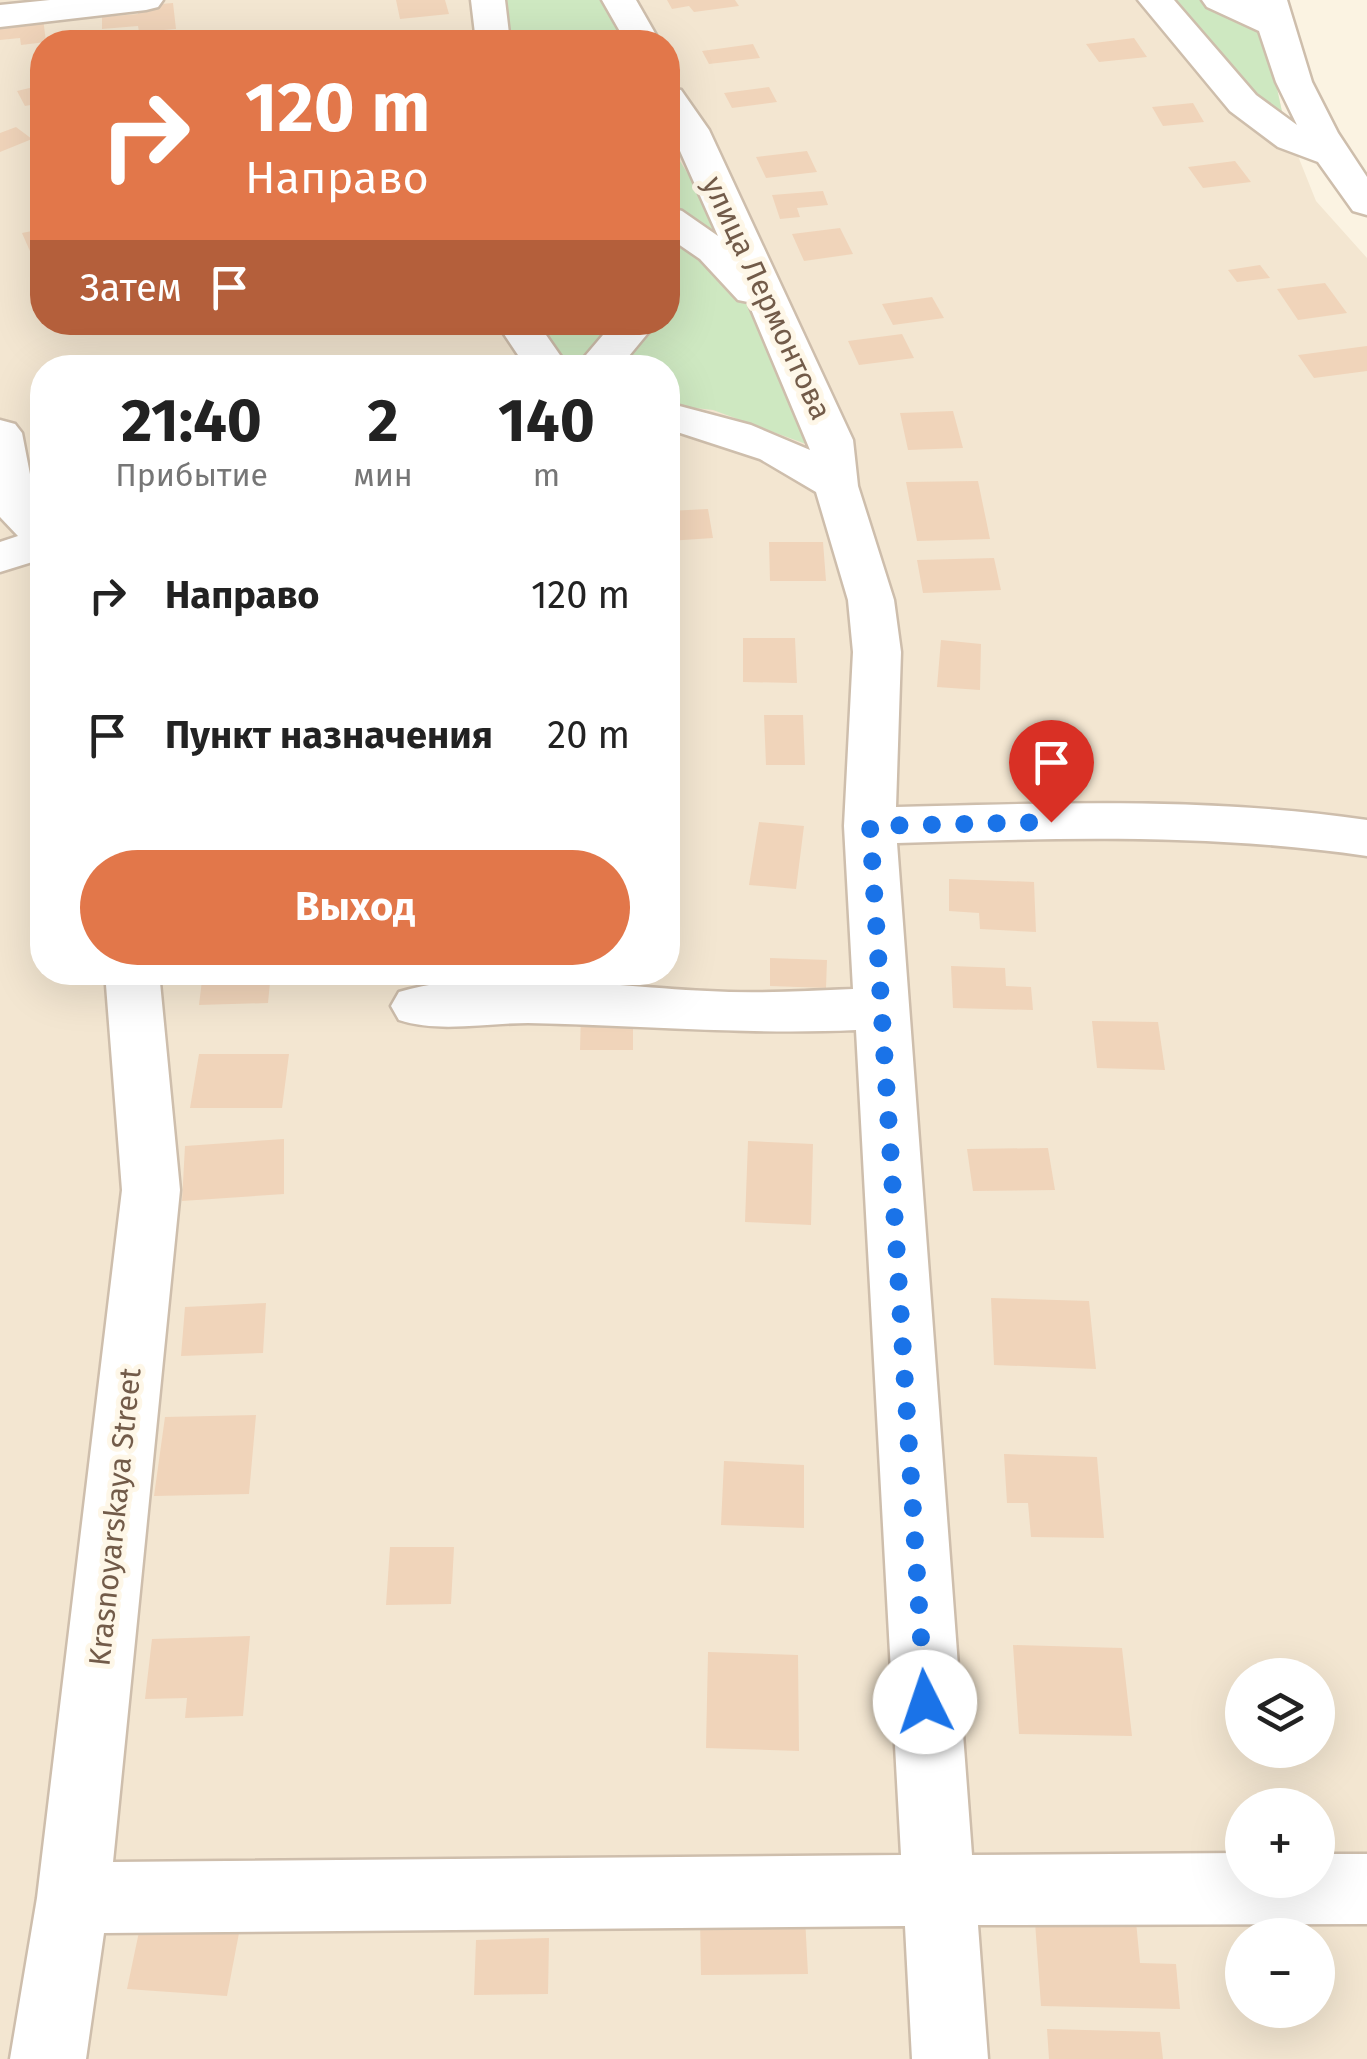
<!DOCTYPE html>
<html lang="ru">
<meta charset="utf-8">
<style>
body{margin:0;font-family:"Fira Sans",sans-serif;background:#f6f6f6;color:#222;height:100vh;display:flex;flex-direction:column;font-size:38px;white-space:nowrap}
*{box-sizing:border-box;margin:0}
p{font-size:32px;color:#767676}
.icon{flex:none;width:55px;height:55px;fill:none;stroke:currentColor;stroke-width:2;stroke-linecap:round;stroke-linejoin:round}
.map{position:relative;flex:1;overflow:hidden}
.side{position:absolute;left:30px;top:355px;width:650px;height:630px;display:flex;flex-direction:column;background:#fff;border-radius:40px;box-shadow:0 10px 40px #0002}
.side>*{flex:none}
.banner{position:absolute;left:30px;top:30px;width:650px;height:305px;border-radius:40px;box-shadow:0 10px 40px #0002;background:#e2774a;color:#fff;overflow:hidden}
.buttons{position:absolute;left:1225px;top:1658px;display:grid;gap:20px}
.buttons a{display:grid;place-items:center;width:110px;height:110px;border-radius:50%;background:#fff;box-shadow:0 10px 40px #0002;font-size:50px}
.pin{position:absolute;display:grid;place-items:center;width:85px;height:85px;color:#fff;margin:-102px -42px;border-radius:50% 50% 50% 0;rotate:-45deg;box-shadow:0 0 10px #0007}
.pin .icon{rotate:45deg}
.me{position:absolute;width:110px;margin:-55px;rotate:356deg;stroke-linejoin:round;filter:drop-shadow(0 0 8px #0008)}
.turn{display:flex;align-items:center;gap:35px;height:210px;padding:0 50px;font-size:45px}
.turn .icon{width:130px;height:130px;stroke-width:2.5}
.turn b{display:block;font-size:70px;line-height:85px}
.then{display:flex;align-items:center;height:95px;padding:0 50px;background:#0003;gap:20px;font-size:38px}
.eta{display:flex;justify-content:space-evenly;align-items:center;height:170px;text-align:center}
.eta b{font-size:60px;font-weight:700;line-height:70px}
.cta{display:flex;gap:20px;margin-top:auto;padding:20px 50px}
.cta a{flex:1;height:115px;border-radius:60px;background:#e2774a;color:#fff;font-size:40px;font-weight:700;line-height:115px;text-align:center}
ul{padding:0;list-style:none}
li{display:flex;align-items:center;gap:30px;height:140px;padding:0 50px}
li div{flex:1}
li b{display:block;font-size:38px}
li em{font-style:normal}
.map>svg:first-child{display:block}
</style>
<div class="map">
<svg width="1367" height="2059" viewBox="0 0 1367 2059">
<rect width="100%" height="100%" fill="#fbf3e2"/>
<path fill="#f3e6d1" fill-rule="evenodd" d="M0 0H1258L1284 121 1316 201 1367 258V2059H0ZM42 42H668V322H42ZM42 368H668V972H42ZM1242 1675H1318V1750H1242ZM1242 1805H1318V1880H1242ZM1242 1935H1318V2010H1242Z"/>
<path fill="#cee8c1" d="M499 0H602L627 42H504Z
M1168 0H1258L1284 121 1250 96Z
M668 142 728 238 806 444 713 410 668 405V368L551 367 533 323 668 322Z"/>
<path fill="#f0d4ba" d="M396 0H445L449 14 400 19Z
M667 0H735L739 6 694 12 689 6 672 9Z
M173 3 176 29 139 32 138 26 102 29V17L138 14V6Z
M43 18 46 42 21 45 20 38 0 40V23Z
M1134 38 1147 57 1099 62 1086 44Z
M753 44 760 58 709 64 702 51Z
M42 85V103L25 106 17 91Z
M769 87 777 102 732 108 724 93Z
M1193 103 1204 122 1163 126 1152 107Z
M16 127 32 139 0 152V133Z
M807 151 817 172 766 178 756 157Z
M1235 161 1251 182 1203 188 1188 167Z
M823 191 828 205 797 208 800 217 780 219 772 195Z
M840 228 853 254 804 261 792 234Z
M42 229V256L33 258 22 233Z
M1260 265 1270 278 1237 282 1228 270Z
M1325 283 1347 313 1298 320 1277 289Z
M932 297 944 318 893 325 882 304Z
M902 334 914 358 859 365 848 341Z
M1367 346V371L1314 378 1298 355Z
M953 411 963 448 908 450 900 413Z
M978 481 990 539 917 541 906 482Z
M708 509 713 538 668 541V511Z
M769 542H823L826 581H770Z
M994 558 1001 590 923 593 917 560Z
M743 638H795L797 683 743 682Z
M941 640 981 644 980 690 937 687Z
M764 715H803L805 765H766Z
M759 822 804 826 796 889 749 885Z
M949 879 1034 882 1036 932 980 929 979 913 949 911Z
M770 958 827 960 826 988 770 986Z
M951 966 1005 968 1006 986 1031 987 1033 1010 953 1008Z
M203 972H271L268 1003 199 1005Z
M581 1013H633V1050H580Z
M1092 1021 1158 1022 1165 1070 1097 1068Z
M199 1054H289L282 1108H190Z
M284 1139V1194L182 1201 185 1146Z
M748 1141 813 1144 811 1225 745 1222Z
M1048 1148 1055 1190 973 1191 967 1149Z
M991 1298 1089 1301 1096 1369 994 1365Z
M266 1303 263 1353 181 1356 185 1307Z
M256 1415 249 1494 154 1496 165 1417Z
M1004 1454 1097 1457 1104 1538 1031 1537 1028 1503H1007Z
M724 1461 804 1465V1528L721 1525Z
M390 1547H454L451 1604 386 1605Z
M250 1636 243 1716 185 1718 187 1698 145 1699 152 1639Z
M1013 1645 1122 1648 1132 1736 1019 1734Z
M708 1652 798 1655 799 1751 706 1748Z
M1034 1908 1135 1911 1140 1963 1176 1964 1180 2009 1041 2006Z
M805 1917 808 1974 701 1975 700 1918Z
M140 1927 239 1933 227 1996 127 1989Z
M549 1938 548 1994 474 1995 476 1940Z
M1047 2029 1160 2032 1163 2059H1049Z"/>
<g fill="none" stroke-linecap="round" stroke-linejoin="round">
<g stroke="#cebeac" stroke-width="5">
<path id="minor" d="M50 0H163L158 7 146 10 0 27V5Z
M471 0H505L510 42H476Z
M602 0H636L660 42H626Z
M1138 0H1174L1256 95 1297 125 1276 82 1259 31 1207 7 1202 0H1287L1312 82 1338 133 1367 177V215L1353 211 1318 162 1278 147 1230 111Z
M668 87 681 90 709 130 853 440 858 486 894 600 901 652 896 807C1054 803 1210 797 1367 820V856C1210 833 1055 838 897 843L972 1855 1242 1853V1880H1318V1854H1367V1924L978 1925 988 2059H912L905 1926 104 1933 86 2059H10L37 1898 122 1190 105 972H159L180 1190 113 1862 901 1855 856 1030C745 1035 638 1025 528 1023 486 1023 438 1033 399 1020L391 1006 399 992C476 967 622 987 707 991 756 994 805 991 853 989L844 826 853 652 848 600 816 492 760 459 668 429V403L751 425 810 450 748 302 738 300 700 259 668 237V207L682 211 718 236 668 124Z
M496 322H537L562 358 561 368H519L520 358Z
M614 322H657L619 368H575Z
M0 420 15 424 22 433 35 500 42 508V559L0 572V542L18 536 0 517Z"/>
</g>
<use href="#minor" fill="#fff" fill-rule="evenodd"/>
</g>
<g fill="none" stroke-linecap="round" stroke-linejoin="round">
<path stroke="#1a73e8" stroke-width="18" stroke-dasharray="0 32.4" d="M925 1702 870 826 1051 822"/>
</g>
<g text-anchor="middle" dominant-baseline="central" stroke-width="10" stroke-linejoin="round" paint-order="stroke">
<g font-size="30" fill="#725b49" stroke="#fef7e8">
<text transform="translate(767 298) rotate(65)">улица Лермонтова</text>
<text transform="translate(115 1517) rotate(-84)">Krasnoyarskaya Street</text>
</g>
</g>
</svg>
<div class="buttons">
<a><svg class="icon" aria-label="layers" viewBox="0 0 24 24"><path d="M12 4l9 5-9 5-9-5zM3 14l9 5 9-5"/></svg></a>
<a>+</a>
<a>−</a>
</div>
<div class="pin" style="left:1051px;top:822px;background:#d93025"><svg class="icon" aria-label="arrive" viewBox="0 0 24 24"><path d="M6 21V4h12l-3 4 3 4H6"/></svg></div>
<svg class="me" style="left:925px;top:1702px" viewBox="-20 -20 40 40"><circle r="19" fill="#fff"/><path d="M0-13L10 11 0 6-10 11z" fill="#1a73e8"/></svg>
<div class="banner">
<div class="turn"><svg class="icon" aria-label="right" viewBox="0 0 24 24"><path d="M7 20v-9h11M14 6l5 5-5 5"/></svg><div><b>120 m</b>Направо</div></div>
<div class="then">Затем<svg class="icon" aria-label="arrive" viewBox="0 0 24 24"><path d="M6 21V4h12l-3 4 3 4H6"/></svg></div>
</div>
<section class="side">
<div class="eta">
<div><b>21:40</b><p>Прибытие</p></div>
<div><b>2</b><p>мин</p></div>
<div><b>140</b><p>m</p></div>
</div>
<ul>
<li><svg class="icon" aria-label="right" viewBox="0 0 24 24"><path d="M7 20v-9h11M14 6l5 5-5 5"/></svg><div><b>Направо</b></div><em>120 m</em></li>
<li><svg class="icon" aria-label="arrive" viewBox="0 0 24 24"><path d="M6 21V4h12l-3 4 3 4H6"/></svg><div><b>Пункт назначения</b></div><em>20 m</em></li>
</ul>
<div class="cta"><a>Выход</a></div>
</section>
</div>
